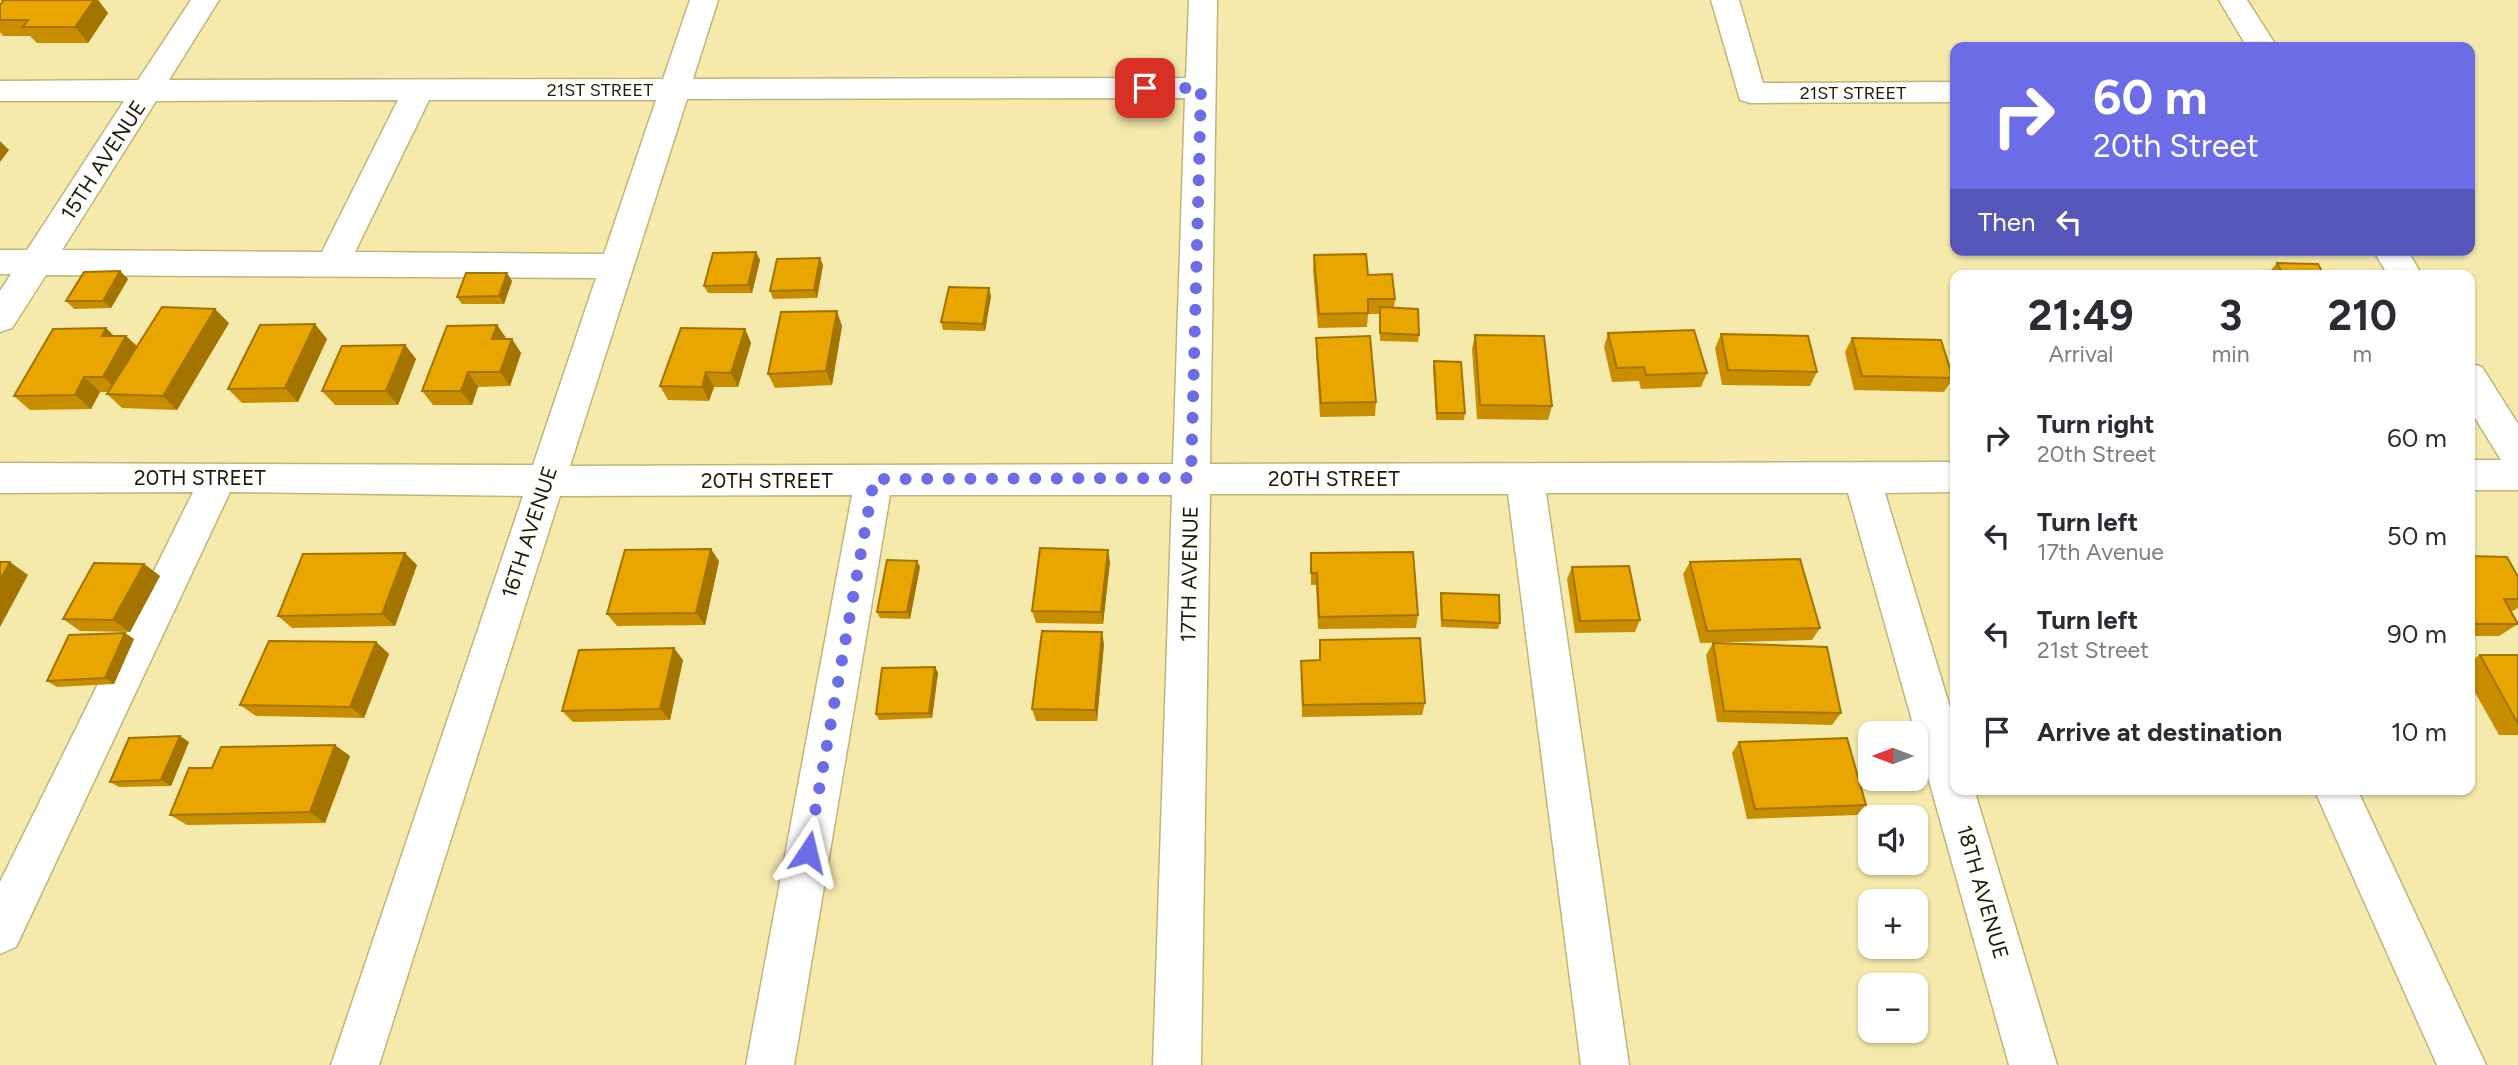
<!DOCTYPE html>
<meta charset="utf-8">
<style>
body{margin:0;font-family:Figtree,sans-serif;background:#f7f7f7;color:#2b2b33;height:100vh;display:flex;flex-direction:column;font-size:26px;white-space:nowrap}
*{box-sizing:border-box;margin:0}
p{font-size:23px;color:#7c7c81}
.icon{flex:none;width:38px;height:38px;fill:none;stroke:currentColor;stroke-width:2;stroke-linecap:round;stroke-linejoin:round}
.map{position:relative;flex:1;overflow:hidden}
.drawer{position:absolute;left:1950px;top:270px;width:525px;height:525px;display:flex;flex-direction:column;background:#fff;border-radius:14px;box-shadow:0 2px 5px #0004}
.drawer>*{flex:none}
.banner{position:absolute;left:1950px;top:42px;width:525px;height:214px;border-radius:14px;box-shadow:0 2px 5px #0004;background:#6c6ce6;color:#fff;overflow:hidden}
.needle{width:46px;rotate:270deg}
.controls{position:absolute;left:1858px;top:721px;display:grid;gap:14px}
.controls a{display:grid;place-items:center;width:70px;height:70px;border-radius:14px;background:#fff;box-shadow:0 2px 5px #0004;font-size:35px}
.pin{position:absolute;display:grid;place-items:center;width:60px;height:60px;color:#fff;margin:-30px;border-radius:14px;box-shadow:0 4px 10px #0006}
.me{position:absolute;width:77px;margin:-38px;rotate:10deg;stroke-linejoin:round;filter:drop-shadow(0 0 5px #0008)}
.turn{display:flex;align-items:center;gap:24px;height:147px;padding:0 28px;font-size:32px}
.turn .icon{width:91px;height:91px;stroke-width:2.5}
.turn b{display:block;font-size:49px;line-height:60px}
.then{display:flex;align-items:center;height:66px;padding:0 28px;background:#0003;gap:14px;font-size:26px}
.eta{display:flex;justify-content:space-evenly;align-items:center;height:119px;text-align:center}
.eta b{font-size:42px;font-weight:700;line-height:49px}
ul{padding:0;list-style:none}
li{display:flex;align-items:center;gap:21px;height:98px;padding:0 28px}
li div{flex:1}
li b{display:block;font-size:26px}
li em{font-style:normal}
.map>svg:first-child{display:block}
</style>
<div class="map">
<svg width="2518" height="1065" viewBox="0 0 2518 1065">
<rect width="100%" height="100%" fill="#f5eaac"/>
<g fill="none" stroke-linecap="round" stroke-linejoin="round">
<g stroke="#c0b579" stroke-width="3">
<path id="minor" d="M191 0H219L169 80 663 79 690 0H718L693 79 1186 78 1189 0H1217L1210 464 1955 462V492L1885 493 1955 724V789H1974L2057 1065H2009L1848 493H1546L1629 1065H1581L1508 494H1210L1201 1065H1153L1172 495H890L794 1065H746L852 495 560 496 379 1065H331L523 496 230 492 16 947 0 954V882L193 492 0 493V463L533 465 596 278 46 275 12 328 0 332V291L11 274H0V250H27L124 101H0V81L138 80ZM1185 98 1173 464 570 466 687 99ZM398 100 322 252 62 250 156 101ZM429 100H656L604 254 355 252Z
M1711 0H1739L1763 83 1955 82V102L1751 103 1740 100Z
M2219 0H2247L2277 47H2247Z
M2373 250H2407L2422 275H2388Z
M2469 363 2482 367 2518 424V490H2469V460H2501L2469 408Z
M2314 789H2357L2486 1065H2437Z"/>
</g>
<use href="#minor" fill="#fff" fill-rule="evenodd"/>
</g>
<path fill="#c88e00" d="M0 0H98L108 13 88 43H37L30 36H3L0 32V5L3 2Z
M756 252 760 260 752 293H708L704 286Z
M1314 255 1368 275 1395 299 1394 308 1419 335 1418 342 1380 341 1379 314H1368L1367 327 1318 328 1313 270Z
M2277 263 2324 275H2273L2271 270Z
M823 265 817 298 773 299 770 291Z
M120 271 128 279 111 308 74 309 66 301Z
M512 281 504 304H462L457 297Z
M991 296 985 331 943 330 941 322Z
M229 323 177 410 122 408 107 394 108 392H100L91 409 30 410 14 396 106 328 114 336H126L137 346Z
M497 325 507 339H512L521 353 510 386 478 387 472 405H433L422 391Z
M842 326 832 385 775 388 768 374Z
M745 329 751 343 738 387H714L709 401 668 400 660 386Z
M1608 333 1707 373 1701 387 1641 389 1639 381 1612 382 1604 347Z
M1721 334 1817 372 1810 386 1722 385 1715 348Z
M1475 335 1552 406 1548 420 1477 419 1472 349Z
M1316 338 1376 402 1375 416 1320 417 1316 352Z
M1852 338 1953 378 1944 392 1854 390 1845 352Z
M327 339 298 402 242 403 228 389Z
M405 345 416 359 398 405H335L322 391Z
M1434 361 1465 413 1464 420H1436L1433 368Z
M1311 553 1418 615 1416 628 1318 629 1316 585H1311Z
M2469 556 2518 577V608L2511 612 2518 624 2499 636H2469Z
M719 561 705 625 617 626 607 614Z
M917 561 920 567 910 619 880 618 877 612Z
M1110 562 1103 624 1036 623 1032 611Z
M1690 562 1820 628 1812 640 1700 643 1683 574Z
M144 564 160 576 130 632 80 631 63 619Z
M417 565 395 626 292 628 278 616Z
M1572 567 1640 620 1635 632 1575 633 1567 579Z
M1441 593 1500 623 1498 629 1441 627 1440 599Z
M125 633 134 639 114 684 57 687 47 681Z
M1320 640 1425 703 1422 715 1302 717 1301 661 1319 660Z
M376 642 389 654 364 718 256 716 240 705Z
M1713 643 1841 713 1832 725 1717 722 1706 655Z
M1104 644 1097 721H1036L1032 709Z
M2480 655H2518V735H2499L2469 682V662Z
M683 660 670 720 573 722 562 711Z
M935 667 938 673 932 718 879 720 876 714Z
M189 742 171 786 119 787 110 782Z
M1739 742 1866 805 1857 815 1747 819 1732 753Z
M350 756 325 823 187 825 170 815 212 768Z"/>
<path fill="#a37400" d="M94 0H98L108 13 88 43 75 27Z
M0 141 9 150 0 162Z
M756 252 760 260 752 293 748 285Z
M820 258 823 265 817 298 814 290Z
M120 271 128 279 111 308 103 301Z
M507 273 512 281 504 304 499 296Z
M989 288 991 296 985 331 983 324Z
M215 309 229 323 177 410 163 396Z
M837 311 842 326 832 385 826 371Z
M315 324 327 339 298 402 285 388Z
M497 325 507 340 492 339Z
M106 328 121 343 102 336Z
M745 329 751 343 738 387 731 373Z
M126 336 141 350 119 392 103 377Z
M512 339 521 353 510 386 500 372Z
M405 345 416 359 398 405 386 391Z
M468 372 478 387 472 405 461 391Z
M706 372 714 387 709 401 702 387Z
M84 377 100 392 91 409 75 395Z
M711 549 719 561 705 625 696 613Z
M1108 550 1110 562 1103 624 1101 612Z
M405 553 417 565 395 626 382 614Z
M917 561 920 567 910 619 907 612Z
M10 562 28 575 0 627V580Z
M144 564 160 576 130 632 113 620Z
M1102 632 1104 644 1097 721 1095 710Z
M125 633 134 639 114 684 105 678Z
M376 642 389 654 364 718 350 707Z
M674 648 683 660 670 720 660 709Z
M935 667 938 673 932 718 929 713Z
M180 736 189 742 171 786 161 780Z
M335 745 350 756 325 823 310 812Z"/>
<path fill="#e9a500" stroke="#a37400" stroke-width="2" d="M4 0H94L75 27H23L28 20H0V5Z
M756 252 748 285 704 286 713 253Z
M1366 254 1368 275 1392 274 1395 299H1368V313L1319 314 1314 255Z
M820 258 814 290 770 291 777 259Z
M2277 263 2318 264 2324 275H2283Z
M120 271 103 301H66L84 272Z
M466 273H507L499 296 457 297Z
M949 287 989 288 983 324 941 322Z
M162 307 215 309 163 396 107 394Z
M1380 307 1418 309 1419 335 1380 333Z
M837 311 826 371 768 374 781 312Z
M315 324 285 388 228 389 260 325Z
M497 325 492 339H512L500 372H468L461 391H422L447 326Z
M106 328 102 336H126L103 377H84L75 395 14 396 53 329Z
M681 328 745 329 731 373 706 372 702 387 660 386Z
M1694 330 1707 373 1646 375 1644 367 1617 368 1608 333Z
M1721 334 1808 336 1817 372 1728 370Z
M1475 335 1544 336 1552 406 1480 405Z
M1370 336 1376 402 1321 403 1316 338Z
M1852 338 1941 340 1953 378 1862 376Z
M405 345 386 391H322L342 346Z
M1434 361 1461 362 1465 413H1437Z
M1040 548 1108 550 1101 612 1032 611Z
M711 549 696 613 607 614 625 550Z
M1413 552 1418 615 1319 617 1317 573H1311V553Z
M405 553 382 614 278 616 303 554Z
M2469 556 2507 557 2518 577V599H2504L2518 624H2469Z
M1800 559 1820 628 1707 631 1690 562Z
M887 560 917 561 907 612H877Z
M0 562H10L0 580Z
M94 563 144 564 113 620 63 619Z
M1629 566 1640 620 1580 621 1572 567Z
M1441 593 1499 595 1500 623 1442 620Z
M1042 631 1102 632 1095 710 1032 709Z
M125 633 105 678 47 681 69 635Z
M1420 638 1425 703 1303 705 1301 661 1320 660V640Z
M269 641 376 642 350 707 240 705Z
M1713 643 1827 647 1841 713 1724 711Z
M674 648 660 709 562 711 579 650Z
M2480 655H2518V724Z
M935 667 929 713 876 714 882 668Z
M180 736 161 780 110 782 129 738Z
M1847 738 1866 805 1755 809 1739 742Z
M335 745 310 812 170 815 189 768H212L221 747Z"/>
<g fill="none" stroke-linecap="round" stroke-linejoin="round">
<path stroke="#6c6ce6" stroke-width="12" stroke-dasharray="0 21.6" d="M808 852 874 479 1191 478 1201 88H1145"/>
</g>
<g text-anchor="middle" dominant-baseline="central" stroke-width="5" stroke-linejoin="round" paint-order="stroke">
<g font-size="18" fill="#1c1801" stroke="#fff">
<text x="600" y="90">21ST STREET</text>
<text x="1853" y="93">21ST STREET</text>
</g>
<g font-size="21" fill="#1c1801" stroke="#fff">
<text transform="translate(103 160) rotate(-57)">15TH AVENUE</text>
<text x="200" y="477">20TH STREET</text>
<text x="1334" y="478">20TH STREET</text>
<text x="767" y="480">20TH STREET</text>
<text transform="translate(529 532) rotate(-72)">16TH AVENUE</text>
<text transform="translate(1189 574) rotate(-89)">17TH AVENUE</text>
<text transform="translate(1983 892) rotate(74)">18TH AVENUE</text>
</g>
</g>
</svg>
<div class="controls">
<a><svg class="needle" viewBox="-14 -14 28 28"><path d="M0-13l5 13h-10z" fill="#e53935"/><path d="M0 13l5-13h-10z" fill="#7c7c81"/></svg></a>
<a><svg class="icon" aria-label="sound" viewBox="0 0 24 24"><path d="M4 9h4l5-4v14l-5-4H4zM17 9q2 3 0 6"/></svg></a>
<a>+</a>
<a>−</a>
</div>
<div class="pin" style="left:1145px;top:88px;background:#d93025"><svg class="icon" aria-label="arrive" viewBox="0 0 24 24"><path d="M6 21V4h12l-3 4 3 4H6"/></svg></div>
<svg class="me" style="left:808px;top:852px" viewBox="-20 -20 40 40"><path d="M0-17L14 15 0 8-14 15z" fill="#6c6ce6" stroke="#fff" stroke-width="4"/></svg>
<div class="banner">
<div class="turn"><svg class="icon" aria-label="right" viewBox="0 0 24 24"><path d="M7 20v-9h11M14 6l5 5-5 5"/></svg><div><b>60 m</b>20th Street</div></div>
<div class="then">Then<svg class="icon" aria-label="left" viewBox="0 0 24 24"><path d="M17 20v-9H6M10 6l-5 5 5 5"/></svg></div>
</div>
<section class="drawer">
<div class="eta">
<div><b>21:49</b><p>Arrival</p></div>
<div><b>3</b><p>min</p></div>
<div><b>210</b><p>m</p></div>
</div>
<ul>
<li><svg class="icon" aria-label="right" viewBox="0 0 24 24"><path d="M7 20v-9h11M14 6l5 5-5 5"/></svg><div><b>Turn right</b><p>20th Street</p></div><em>60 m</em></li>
<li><svg class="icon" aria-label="left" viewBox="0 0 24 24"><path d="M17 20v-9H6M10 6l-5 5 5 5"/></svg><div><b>Turn left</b><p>17th Avenue</p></div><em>50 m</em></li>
<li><svg class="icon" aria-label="left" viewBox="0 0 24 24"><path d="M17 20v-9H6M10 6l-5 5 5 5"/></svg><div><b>Turn left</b><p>21st Street</p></div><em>90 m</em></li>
<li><svg class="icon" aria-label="arrive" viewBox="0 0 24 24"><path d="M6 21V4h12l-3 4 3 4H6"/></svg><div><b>Arrive at destination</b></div><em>10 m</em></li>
</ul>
</section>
</div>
